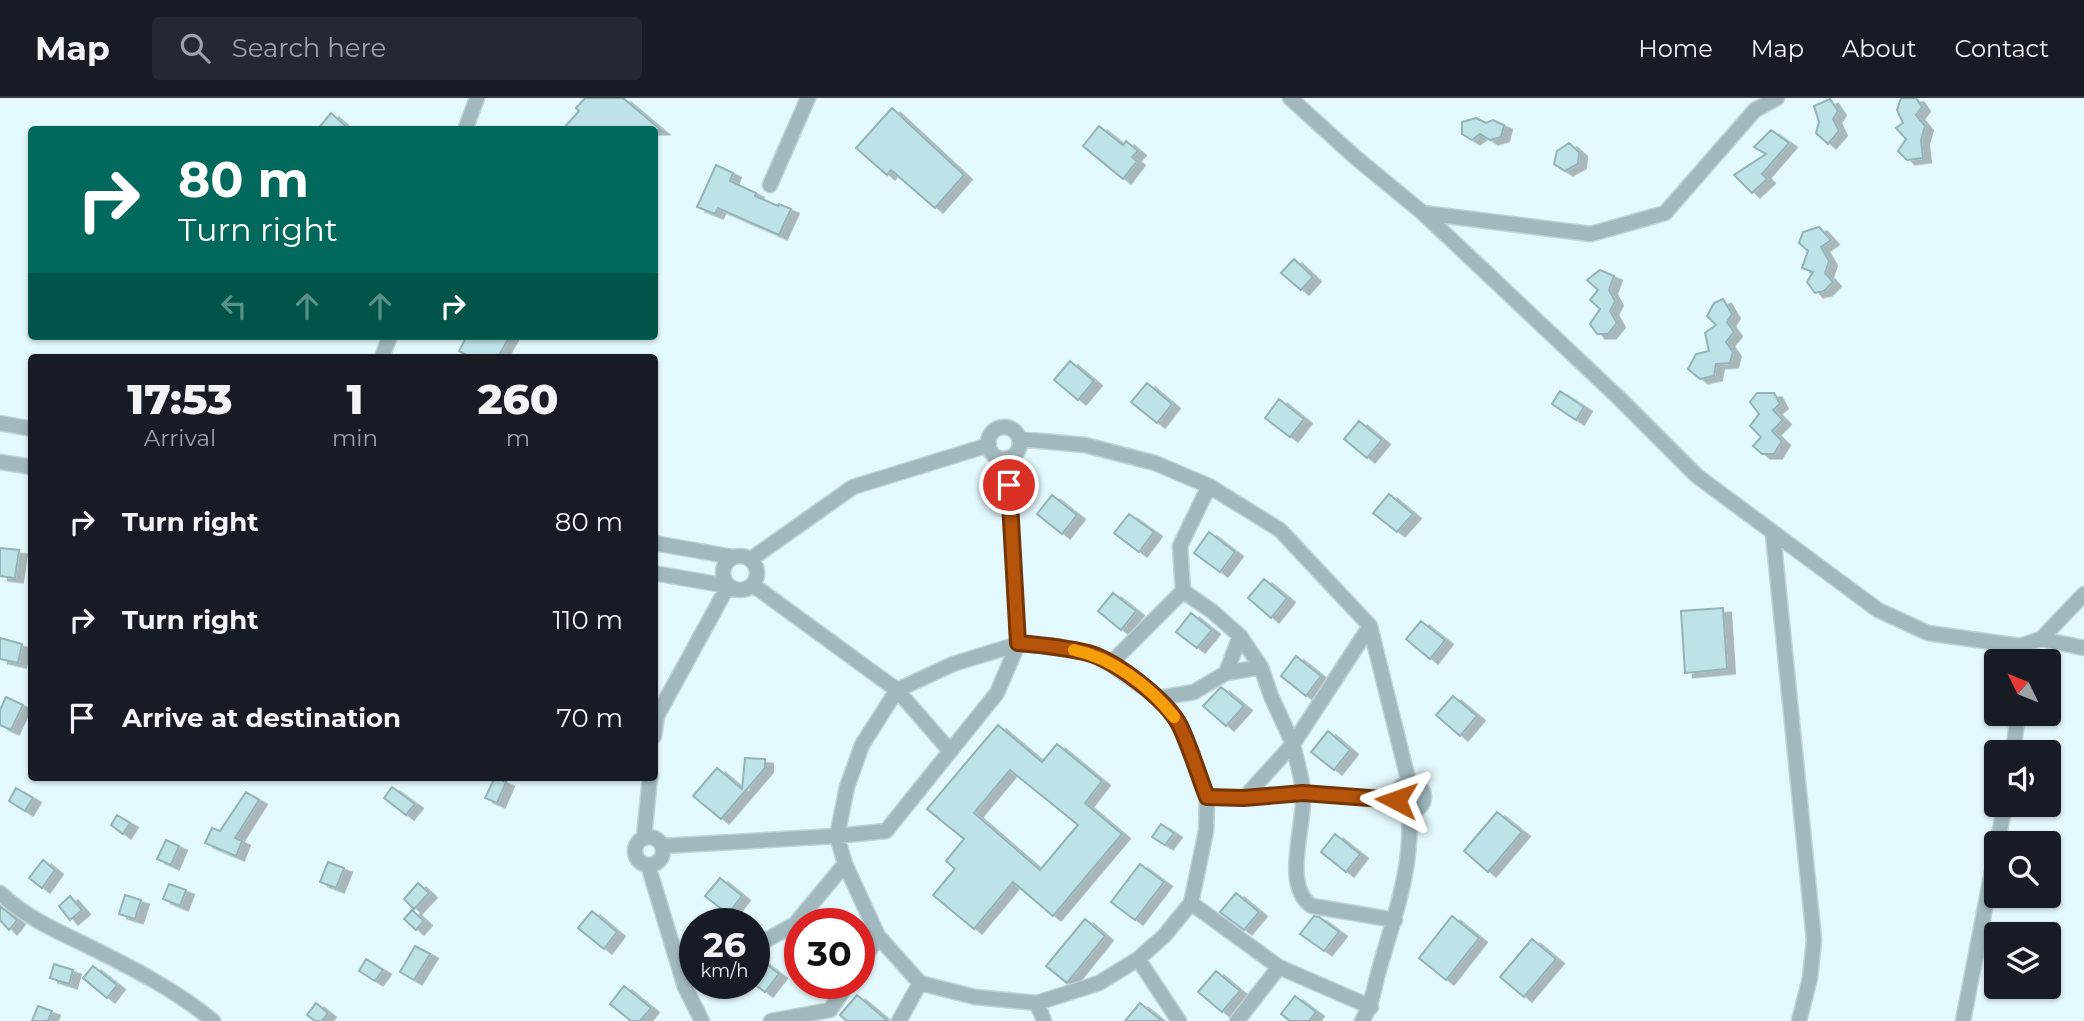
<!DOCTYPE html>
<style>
body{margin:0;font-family:Montserrat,sans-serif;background:#242831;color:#f1f3f6;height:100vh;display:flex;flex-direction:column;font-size:26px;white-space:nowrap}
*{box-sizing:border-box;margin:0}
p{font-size:23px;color:#9ea1a6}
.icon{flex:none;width:38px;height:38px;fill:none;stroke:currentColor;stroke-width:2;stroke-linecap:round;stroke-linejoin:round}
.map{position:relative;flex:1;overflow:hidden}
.details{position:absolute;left:28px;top:256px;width:630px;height:427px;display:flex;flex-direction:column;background:#171b24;border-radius:7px;box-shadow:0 2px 5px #0004}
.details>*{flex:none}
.top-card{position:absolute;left:28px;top:28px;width:630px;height:214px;border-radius:7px;box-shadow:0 2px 5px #0004;background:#00695c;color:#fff;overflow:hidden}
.needle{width:46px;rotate:313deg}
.tools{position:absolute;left:1984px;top:551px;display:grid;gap:14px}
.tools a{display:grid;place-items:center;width:77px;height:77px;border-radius:7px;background:#171b24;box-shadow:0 2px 5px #0004;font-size:35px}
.speed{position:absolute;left:679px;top:810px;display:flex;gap:14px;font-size:35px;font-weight:700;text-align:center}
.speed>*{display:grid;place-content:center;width:91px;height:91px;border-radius:50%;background:#171b24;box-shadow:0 2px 5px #0004;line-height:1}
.speed small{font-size:18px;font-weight:400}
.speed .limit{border:10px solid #d22;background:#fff;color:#111}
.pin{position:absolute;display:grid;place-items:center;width:60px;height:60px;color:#fff;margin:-30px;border:4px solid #fff;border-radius:50%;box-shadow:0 2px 7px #0007}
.me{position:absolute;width:77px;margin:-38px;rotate:274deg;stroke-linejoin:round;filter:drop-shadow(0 0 5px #0008)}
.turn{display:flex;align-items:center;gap:24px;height:147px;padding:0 35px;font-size:32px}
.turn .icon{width:91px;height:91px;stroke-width:2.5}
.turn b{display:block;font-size:49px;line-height:60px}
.lanes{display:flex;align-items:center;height:66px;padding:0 35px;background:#0003;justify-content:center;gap:35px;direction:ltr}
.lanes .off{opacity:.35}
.eta{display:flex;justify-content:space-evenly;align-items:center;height:119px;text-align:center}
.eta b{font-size:42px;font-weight:800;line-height:49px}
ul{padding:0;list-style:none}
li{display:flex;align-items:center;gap:21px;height:98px;padding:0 35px}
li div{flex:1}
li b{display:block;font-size:26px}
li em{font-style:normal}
header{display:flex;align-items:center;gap:42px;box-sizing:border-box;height:98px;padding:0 35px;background:#171b24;border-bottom:2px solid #363941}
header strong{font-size:33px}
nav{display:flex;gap:38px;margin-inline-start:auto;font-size:24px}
.search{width:490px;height:63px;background:#242831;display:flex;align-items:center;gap:18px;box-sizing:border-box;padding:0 24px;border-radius:7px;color:#9ea1a6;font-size:26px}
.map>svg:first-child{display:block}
</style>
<header>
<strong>Map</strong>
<div class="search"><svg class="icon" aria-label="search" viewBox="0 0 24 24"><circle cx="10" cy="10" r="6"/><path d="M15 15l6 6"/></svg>Search here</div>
<nav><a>Home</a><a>Map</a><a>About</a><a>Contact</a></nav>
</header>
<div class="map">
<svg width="2084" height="923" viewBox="0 0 2084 923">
<defs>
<filter id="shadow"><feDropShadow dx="8" dy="4.5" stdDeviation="0" flood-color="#0004"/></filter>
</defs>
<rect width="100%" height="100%" fill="#e4f9fd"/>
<path fill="#bfe2e9" stroke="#92b3ba" stroke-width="2" fill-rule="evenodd" filter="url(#shadow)" d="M585 0H623L661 32H562L579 13 576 10Z
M1901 0H1916L1922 9 1916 17 1925 28 1921 42 1923 60 1907 62 1898 53 1906 41 1896 30 1903 25 1897 12Z
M1830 1 1838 13 1833 21 1839 33 1828 46 1816 35 1819 24 1814 8Z
M892 10 964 77 935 110 891 72 887 77 856 50Z
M331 15 350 32H317Z
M1476 20 1486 25 1493 22 1504 27 1501 39 1490 42 1480 36 1472 42 1462 36V24Z
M1099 28 1123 47 1126 43 1138 53 1132 59 1137 63 1123 81 1083 48Z
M1771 32 1789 45 1762 76 1767 81 1752 95 1734 77 1766 56 1754 49Z
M1569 45 1579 54 1578 66 1565 73 1554 66 1557 53Z
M716 67 733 75 730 83 756 95 755 98 778 108 779 106 791 111 779 137 718 110 715 116 697 109Z
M1819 129 1831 142 1821 149 1829 163 1825 175 1833 184 1824 193 1815 195 1807 184 1813 174 1802 170 1808 153 1799 145 1803 134Z
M1294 161 1313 179 1301 192 1281 175Z
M1600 172 1614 178 1609 192 1615 203 1610 213 1617 225 1608 236H1597L1590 226 1600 211 1590 202 1598 192 1587 182Z
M1723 201 1732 216 1727 224 1734 234 1726 244 1733 254 1730 265 1716 266 1714 278 1700 281 1688 271 1696 256 1709 253 1705 235 1716 227 1707 218 1714 205Z
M467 238H510L498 259H470L459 253Z
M1070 263 1094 283 1078 302 1054 282Z
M1147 285 1172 306 1157 325 1131 304Z
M1560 293 1584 309 1576 322 1552 306Z
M1757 295H1774L1780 306 1773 312 1783 322 1772 333 1782 343 1774 356H1762L1753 348 1761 339 1750 328 1759 316 1750 304Z
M1279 301 1304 321 1290 339 1265 320Z
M1359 323 1382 342 1367 360 1344 341Z
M1389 396 1413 416 1397 434 1373 415Z
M1052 397 1077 417 1062 436 1037 416Z
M1129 416 1154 434 1139 454 1114 435Z
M1209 434 1235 454 1220 474 1194 455Z
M0 450 19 452 15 480 0 478Z
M1264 481 1287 500 1271 520 1248 500Z
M1113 495 1136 513 1121 532 1098 513Z
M1723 510 1727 571 1685 575 1681 513Z
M1191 515 1212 532 1197 550 1176 534Z
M1421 523 1445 542 1430 561 1406 541Z
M0 540 22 546 18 565 0 561Z
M1296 558 1321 578 1306 598 1281 578Z
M1221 589 1244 608 1226 628 1203 608Z
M1453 598 1477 618 1460 638 1436 617Z
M6 599 23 607 11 632 0 627V612Z
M998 627 1042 664 1057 646 1102 683 1085 705 1122 736 1053 818 1013 784 974 831 933 797 955 771 946 763 964 741 927 711ZM1010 672 1078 727 1040 772 974 715Z
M1328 633 1350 652 1334 672 1311 654Z
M745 660 765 661V670L721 721 693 698 717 670 742 691Z
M495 679 506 684 497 705 485 700Z
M392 689 415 706 406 717 384 700Z
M16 690 33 700 25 713 9 703Z
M246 694 259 702 235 740 242 743 236 758 205 745 212 730 220 733Z
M1497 714 1522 734 1488 774 1464 753Z
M117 717 130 725 123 736 111 727Z
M1161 726 1174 735 1165 747 1152 739Z
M1335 736 1360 756 1346 774 1321 754Z
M166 742 179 748 171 767 157 761Z
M43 762 55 772 42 790 29 780Z
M328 764 344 770 336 790 320 784Z
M1140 766 1164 784 1135 822 1111 804Z
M720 780 742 798 728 816 705 798Z
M418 785 429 795 414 811 404 801Z
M169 786 186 792 180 808 163 801Z
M1236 795 1259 814 1244 832 1220 814Z
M125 797 141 802 135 821 119 816Z
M70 798 82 812 70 822 59 808Z
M0 808 17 822 9 832 0 822Z
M412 812 424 823 416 832 404 821Z
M592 813 617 834 604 851 578 830Z
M1314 818 1319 819 1339 834 1324 853 1300 836Z
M1452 818 1479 840 1446 882 1419 860Z
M1085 821 1105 838 1067 885 1046 868Z
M1532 841 1556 861 1524 899 1500 879Z
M415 848 430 856 414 882 400 874Z
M756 858 779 876 765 894 754 886Z
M366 861 383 872 375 883 359 873Z
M54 866 73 872 69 886 50 880Z
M93 868 117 887 107 900 83 880Z
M1216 873 1240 893 1222 914 1198 894Z
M624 888 651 910 640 923H631L610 906Z
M857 897 888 923H847L840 917Z
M1295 898 1316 914 1309 923H1290L1281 916Z
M316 905 328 915 322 923H315L307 917Z
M1140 905 1162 923H1125Z
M38 908 52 913 48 923H32Z"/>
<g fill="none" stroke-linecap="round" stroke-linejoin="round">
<g stroke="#c0d3d7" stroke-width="17">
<path id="street" d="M1290 0 1355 59 1423 115 1619 300 1697 378 1878 512 1928 535 2020 548 2041 541 2084 496
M465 32 477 0
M770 87 808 0
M1423 115 1591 136 1665 115 1755 12 1777 0
M382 259 390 238
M0 325 32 331
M988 345a16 16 0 1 1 32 0a16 16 0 1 1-32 0Z
M1019 341 1085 347 1155 365 1209 388 1280 432 1370 528 1409 685
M0 364 32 369
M1773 436 1814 842 1810 880 1799 923
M654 445 733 459
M723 475a17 17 0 1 1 34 0a17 17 0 1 1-34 0Z
M751 461 853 389 989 347
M654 475 728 488 657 618 654 638
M753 487 897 592 950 653
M1183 493 1180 448 1209 388
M2041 541 2084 550
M1018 546 1052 548 1091 556 1110 566 1159 600 1179 626 1207 699 1206 733 1191 805 1164 838 1138 861 1099 885 1037 905 975 899 920 885 878 838 845 766 837 738 847 689 862 647 897 592 953 566Z
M2020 548 2022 564
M1110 566 1183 493 1213 514 1240 538 1261 569
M1226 575 1240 538
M1159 600 1194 594 1226 575 1261 569 1271 598 1293 646
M1293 646 1370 528
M2013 654 2018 616
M1396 699a14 14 0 1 1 28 0a14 14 0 1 1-28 0Z
M1207 699 1244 700 1303 695 1396 702
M1244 700 1293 646C1296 662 1302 678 1303 694 1306 725 1281 788 1312 808L1395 822
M635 753a14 14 0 1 1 28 0a14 14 0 1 1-28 0Z
M644 739 650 679
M1997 746 2005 707
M663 748 837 738 886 733 997 595 1018 546 1007 360
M648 767 685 889 702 923
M0 795C25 819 57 833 88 848 130 869 176 892 213 923
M1191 805 1279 869
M754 849 795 826 845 766
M1138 861 1179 923
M859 870 878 838
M1037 905 1044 923
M771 923 830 912 848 886
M899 923 920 885
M1237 923 1279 869 1371 909
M1362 923C1372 907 1374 890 1379 872 1394 819 1413 770 1409 714
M1963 923 1997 748"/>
</g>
<use href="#street" stroke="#a1b9be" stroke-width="14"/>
</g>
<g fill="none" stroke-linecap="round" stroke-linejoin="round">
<g stroke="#753606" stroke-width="18">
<path id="route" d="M1009 387 1018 545C1041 547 1064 549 1088 555 1115 562 1168 603 1180 628 1191 651 1198 676 1207 699L1244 700 1303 695 1396 702"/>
</g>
<use href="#route" stroke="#b45309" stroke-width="12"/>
<path stroke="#f59e0b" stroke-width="12" d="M1074 552C1112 560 1150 588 1174 619"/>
</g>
</svg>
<div class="tools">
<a><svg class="needle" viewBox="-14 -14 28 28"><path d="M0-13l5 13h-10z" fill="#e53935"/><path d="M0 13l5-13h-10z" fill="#9ea1a6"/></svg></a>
<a><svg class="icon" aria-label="sound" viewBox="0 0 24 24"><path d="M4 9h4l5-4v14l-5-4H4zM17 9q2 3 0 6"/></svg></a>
<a><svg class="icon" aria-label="search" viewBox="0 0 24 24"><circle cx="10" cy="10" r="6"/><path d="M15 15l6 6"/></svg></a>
<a><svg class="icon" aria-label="layers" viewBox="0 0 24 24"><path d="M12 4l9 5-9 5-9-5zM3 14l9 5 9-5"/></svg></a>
</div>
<div class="speed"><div>26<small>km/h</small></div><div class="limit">30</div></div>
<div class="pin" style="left:1009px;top:387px;background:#d93025"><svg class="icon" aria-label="arrive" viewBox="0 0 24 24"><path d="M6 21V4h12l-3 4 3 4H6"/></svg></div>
<svg class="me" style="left:1396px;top:702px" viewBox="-20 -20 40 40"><path d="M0-17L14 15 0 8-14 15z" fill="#b45309" stroke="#fff" stroke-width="4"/></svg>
<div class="top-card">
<div class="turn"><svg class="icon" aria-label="right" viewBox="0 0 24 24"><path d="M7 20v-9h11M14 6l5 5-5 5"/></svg><div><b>80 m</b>Turn right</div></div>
<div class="lanes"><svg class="icon off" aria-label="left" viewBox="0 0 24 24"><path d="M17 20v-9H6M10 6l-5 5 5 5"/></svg><svg class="icon off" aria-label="ahead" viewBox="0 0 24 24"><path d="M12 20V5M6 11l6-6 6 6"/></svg><svg class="icon off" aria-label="ahead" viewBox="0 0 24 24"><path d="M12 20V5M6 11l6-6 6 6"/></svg><svg class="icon" aria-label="right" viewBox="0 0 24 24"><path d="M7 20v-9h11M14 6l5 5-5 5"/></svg></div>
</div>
<section class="details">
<div class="eta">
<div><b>17:53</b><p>Arrival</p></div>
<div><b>1</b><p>min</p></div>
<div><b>260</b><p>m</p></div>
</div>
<ul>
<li><svg class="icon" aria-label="right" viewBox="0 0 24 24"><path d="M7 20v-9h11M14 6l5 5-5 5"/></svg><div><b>Turn right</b></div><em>80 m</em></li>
<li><svg class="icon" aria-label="right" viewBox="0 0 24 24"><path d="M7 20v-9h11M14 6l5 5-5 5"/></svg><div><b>Turn right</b></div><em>110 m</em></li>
<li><svg class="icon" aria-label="arrive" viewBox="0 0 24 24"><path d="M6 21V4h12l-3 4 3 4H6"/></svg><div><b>Arrive at destination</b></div><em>70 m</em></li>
</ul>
</section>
</div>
